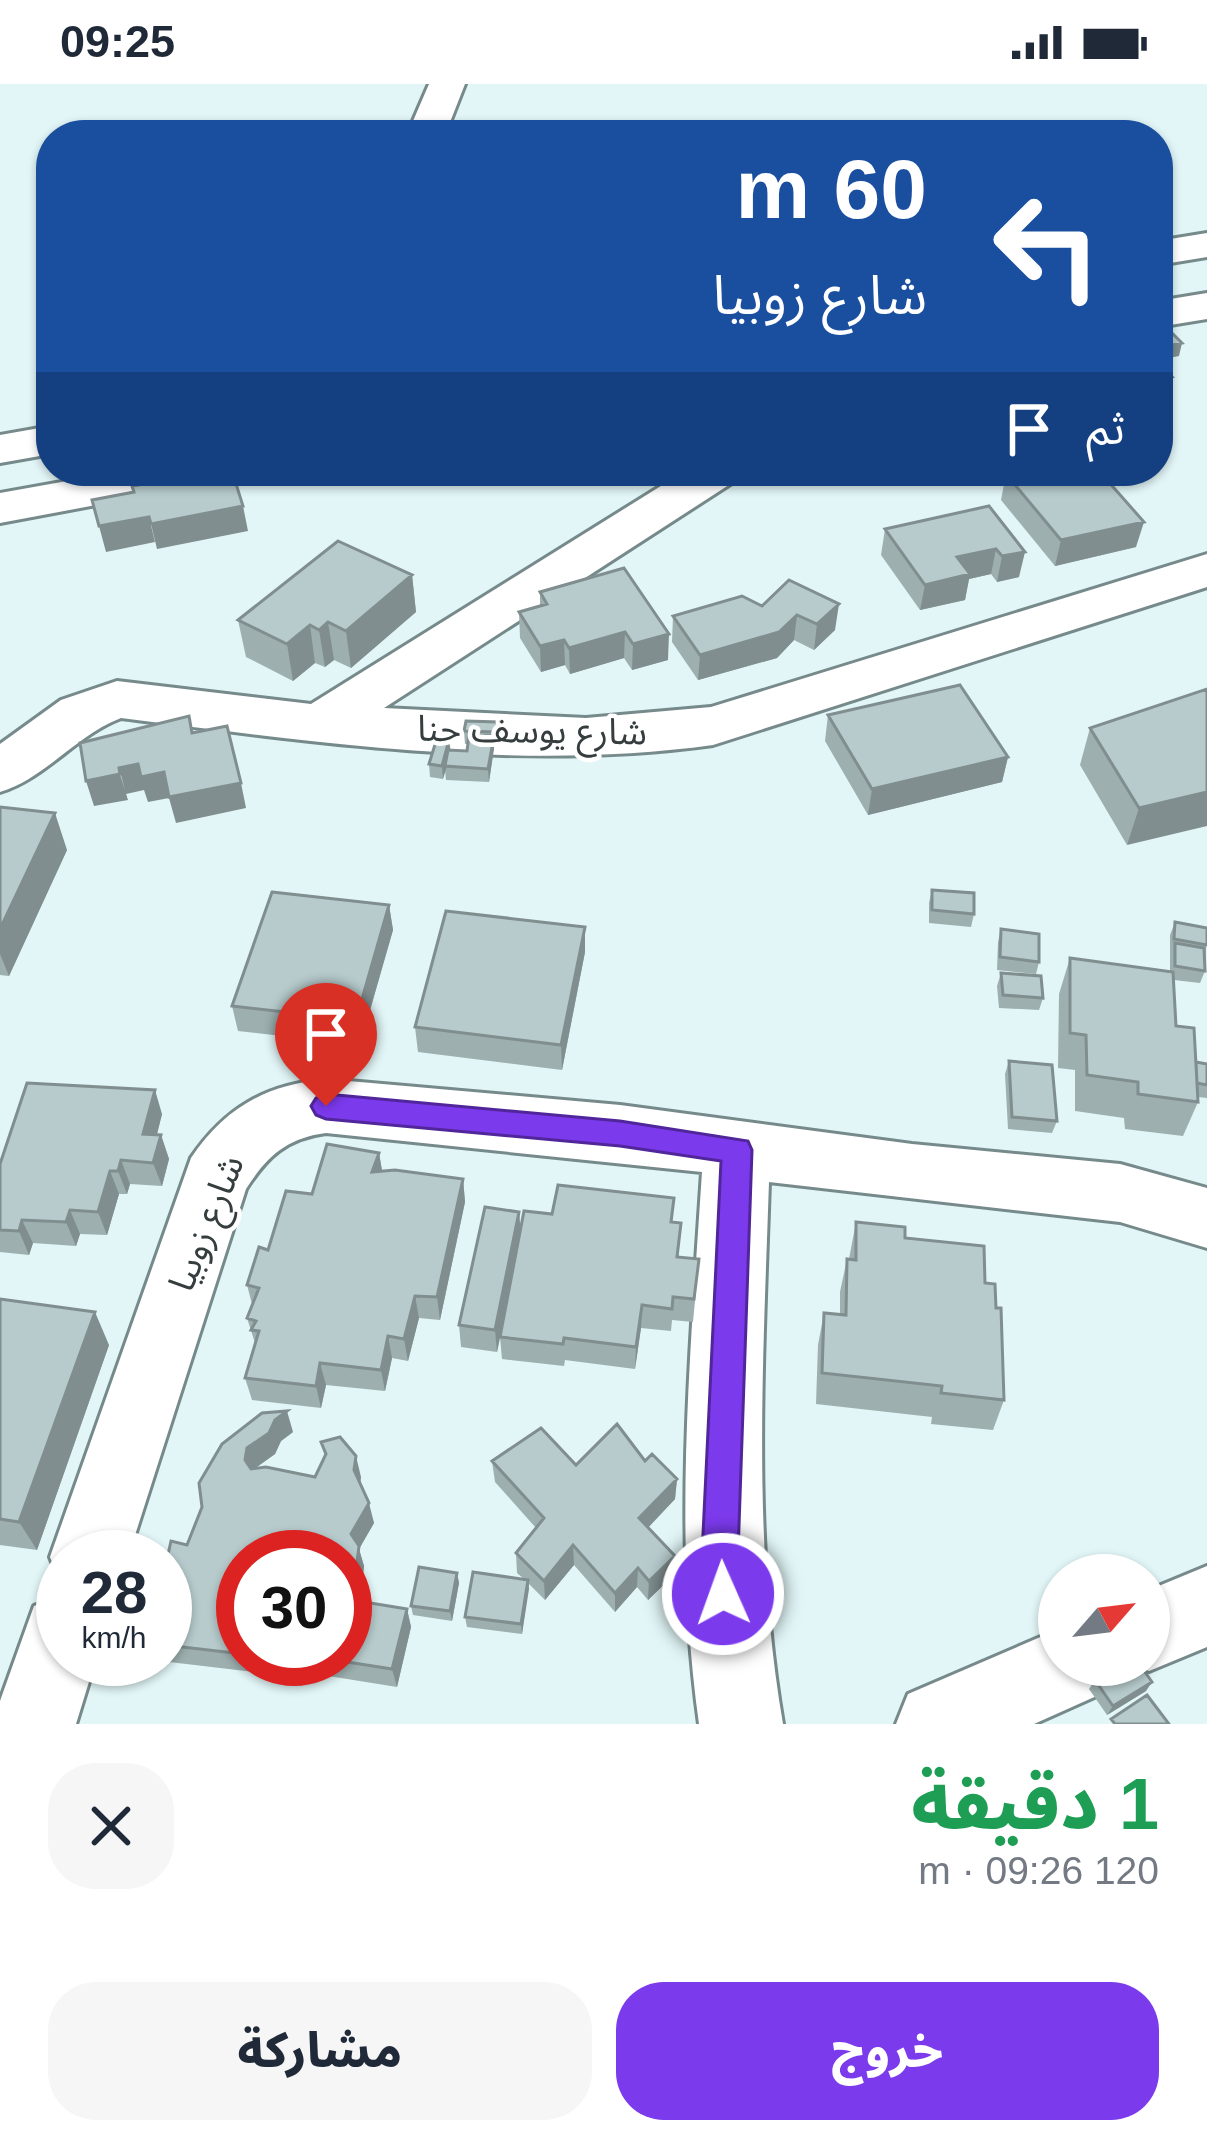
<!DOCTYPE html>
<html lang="ar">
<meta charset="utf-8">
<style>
body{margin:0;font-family:Helvetica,"Noto Sans Arabic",sans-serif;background:#f6f6f7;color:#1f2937;direction:rtl;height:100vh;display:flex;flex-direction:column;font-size:45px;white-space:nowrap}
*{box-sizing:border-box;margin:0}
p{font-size:39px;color:#747a83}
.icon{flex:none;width:66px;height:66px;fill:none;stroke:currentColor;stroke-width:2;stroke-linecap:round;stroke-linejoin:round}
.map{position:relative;height:1640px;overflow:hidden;direction:ltr}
.panel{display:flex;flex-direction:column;background:#fff;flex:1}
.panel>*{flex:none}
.banner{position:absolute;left:36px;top:36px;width:1137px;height:366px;border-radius:48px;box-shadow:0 3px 9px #0004;direction:rtl;background:#1a4fa0;color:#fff;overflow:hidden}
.needle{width:78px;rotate:62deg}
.fabs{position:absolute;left:1038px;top:1470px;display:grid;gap:24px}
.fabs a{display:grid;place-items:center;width:132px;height:132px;border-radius:50%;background:#fff;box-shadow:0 3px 9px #0004;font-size:60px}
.speed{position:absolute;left:36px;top:1446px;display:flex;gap:24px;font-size:60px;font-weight:700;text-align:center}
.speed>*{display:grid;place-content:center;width:156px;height:156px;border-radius:50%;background:#fff;box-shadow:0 3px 9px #0004;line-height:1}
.speed small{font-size:30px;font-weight:400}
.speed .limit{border:18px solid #d22;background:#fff;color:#111}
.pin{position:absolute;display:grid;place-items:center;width:102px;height:102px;color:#fff;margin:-123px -51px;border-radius:50% 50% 50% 0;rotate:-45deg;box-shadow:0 0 12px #0007}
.pin .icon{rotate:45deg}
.me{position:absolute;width:132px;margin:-66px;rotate:358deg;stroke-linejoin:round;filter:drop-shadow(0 0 9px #0008)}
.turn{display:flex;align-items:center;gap:42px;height:252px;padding:0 48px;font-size:54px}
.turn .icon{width:156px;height:156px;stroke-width:2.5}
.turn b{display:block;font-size:84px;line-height:102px}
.then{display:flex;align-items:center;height:114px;padding:0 48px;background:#0003;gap:24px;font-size:45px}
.round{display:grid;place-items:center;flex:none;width:126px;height:126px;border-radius:48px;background:#f6f6f7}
.headline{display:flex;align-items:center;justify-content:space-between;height:204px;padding:0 48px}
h1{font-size:72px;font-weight:800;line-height:90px;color:#1e9e55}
.action{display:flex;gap:24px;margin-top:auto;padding:24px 48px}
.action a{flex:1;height:138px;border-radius:48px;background:#7c3aed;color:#fff;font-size:48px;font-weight:800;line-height:138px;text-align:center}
.action a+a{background:#f6f6f7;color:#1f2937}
.status{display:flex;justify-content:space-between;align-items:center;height:84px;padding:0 60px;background:#fff;direction:ltr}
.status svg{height:33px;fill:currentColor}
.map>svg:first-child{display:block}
</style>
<div class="status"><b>09:25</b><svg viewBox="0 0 49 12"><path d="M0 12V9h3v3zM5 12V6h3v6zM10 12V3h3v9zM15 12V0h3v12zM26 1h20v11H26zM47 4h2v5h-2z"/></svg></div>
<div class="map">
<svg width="1207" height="1640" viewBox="0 0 1207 1640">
<rect width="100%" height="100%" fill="#e2f6f7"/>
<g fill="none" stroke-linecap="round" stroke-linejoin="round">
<g stroke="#778a8b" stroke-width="6">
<path id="minor" d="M429 0H465L445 51H407Z
M1207 149V173L1158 181V157Z
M1207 209V235L1158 243V217Z
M51 342V370L0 379V351Z
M123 387H227L220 397 203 401 0 439V409Z
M685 387H742L735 397 384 624 586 634 711 623 1207 470V503L713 661C518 688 315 658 121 634 76 651 46 694 0 708V660L61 616 117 597 311 620Z
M326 995 620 1021 912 1060 1120 1080 1207 1104V1164L1120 1138 769 1098C763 1280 752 1459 783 1640H699C673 1455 690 1274 702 1088L326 1049C287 1054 267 1072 246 1105L128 1473H63L61 1501 50 1473 191 1074C225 1024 265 1001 326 995Z
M1207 1482V1563L1149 1587 1133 1581H1149V1506Z
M63 1510V1575H96L76 1640H0V1617L34 1522Z
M1059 1545V1581H1113L1101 1610 1034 1640H896L908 1610Z"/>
</g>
<use href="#minor" fill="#fff" fill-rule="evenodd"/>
</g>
<path fill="#9dafaf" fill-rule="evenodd" d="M1006 390 1136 463 1055 482 1001 416Z
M989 422 1019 493 997 498 991 490 969 495 965 516 920 526 881 471 885 445Z
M624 484 668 576 632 586 624 574 570 590 565 581 541 588 520 554 519 528 540 522V508Z
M412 491 416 528 351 584 334 576 325 583 315 579 293 597 246 573 238 536Z
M789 496 835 546 814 566 794 556 777 574 698 596 672 558 673 532 762 522Z
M1207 605 1127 761 1080 681 1090 644Z
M828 631 1008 673 1002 698 868 731 825 657Z
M498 638V651L497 662H494L489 698 446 696 445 686 443 695 430 693 429 680 450 666 467 667 468 660H465L464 647Z
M0 723 67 766 9 892 0 891Z
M932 806 974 830 971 843 929 839V819Z
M389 821 393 846 360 961 238 947 232 922Z
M1175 838 1207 844 1205 887 1200 899 1174 896 1176 942 1196 979 1207 980V1014L1198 1013V1018L1183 1052 1125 1045 1124 1034 1075 1027V986L1058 984 1059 910 1070 874 1170 887V851Z
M1001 845 1039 878 1036 890 997 886 998 858Z
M585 868 562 986 418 968 415 943Z
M1001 889 1043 914 1039 926 999 924 997 902Z
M1009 977 1057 1037 1052 1049 1008 1045 1005 990Z
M162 1030 157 1050 161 1051 169 1075 162 1102 130 1100 127 1110H119L107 1151 80 1150 76 1162 33 1159 29 1171 0 1168V1080Z
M379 1069 382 1087 463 1095 465 1118 440 1236 419 1234 408 1277 392 1274 385 1307 326 1301 321 1324 252 1316 245 1294 255 1259 247 1234 252 1220 247 1201 268 1166 312 1110Z
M519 1128 520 1145 672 1138 679 1173 699 1175 693 1238 672 1236 671 1247 641 1244 635 1285 565 1276 564 1282 502 1275 500 1253 507 1218 497 1268 461 1263 459 1241Z
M856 1138 905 1154 985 1199 1004 1316 993 1346 931 1340 932 1333 816 1320 818 1261 824 1229 840 1231V1208L847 1175H849Z
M0 1215 109 1261 37 1466 0 1461Z
M262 1329 293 1348 281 1357 275 1370 254 1385 315 1393 325 1372 321 1358 361 1393 360 1400 374 1439 359 1465 364 1482 360 1517 407 1525 411 1543 397 1603 266 1582 263 1589 144 1575H165V1484L187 1461ZM243 1473 345 1575H243Z
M492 1377 576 1381 645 1377 677 1395 675 1415 648 1444 675 1472 674 1491 648 1516 637 1503 615 1528 574 1481 545 1516 529 1500 522 1550 467 1543 465 1533 524 1495 517 1489 516 1469 536 1444 495 1398Z
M457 1489 459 1499 452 1537 413 1531 411 1522Z
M1095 1596 1146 1607 1107 1631 1089 1605Z"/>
<path fill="#808e8f" d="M1182 259 1179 272 1158 276V264Z
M1172 293 1169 306 1158 310V298Z
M243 422 248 447 157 465 151 440Z
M149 433 155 458 106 468 99 442Z
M1144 438 1136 463 1055 482 1061 456Z
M996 465 991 490 969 495 965 516 920 526 925 501 957 473Z
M1025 468 1019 493 997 498 1002 472Z
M412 491 416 528 351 584 346 547Z
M839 520 835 546 814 566 817 540Z
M797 531 794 556 777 574 698 596 700 571Z
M328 538 334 576 325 583 319 546Z
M310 541 315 579 293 597 287 560Z
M625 548 624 574 570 590 569 564Z
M669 550 668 576 632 586 633 560Z
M564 556 565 581 541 588 540 562Z
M494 652V665L489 698 488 685Z
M449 656 451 669 443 695 442 682Z
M1008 673 1002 698 868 731 872 705Z
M138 680 164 688 241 699 246 724 176 739 169 714 148 718 144 706 126 710 119 684Z
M120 690 128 716 94 722 86 697Z
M1207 708V742L1127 761 1139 724Z
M55 729 67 766 9 892 0 870V845Z
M389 821 393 846 360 961 356 936Z
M585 843V868L562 986 561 961Z
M155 1006 162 1030 151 1074 143 1050Z
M161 1051 169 1075 162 1102 153 1079Z
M379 1069 383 1092 372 1088Z
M121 1076 130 1100 127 1110 118 1087Z
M110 1087 119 1110 107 1151 98 1128Z
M463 1095 465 1118 440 1236 437 1213Z
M70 1126 80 1150 76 1162 66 1138Z
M519 1128 521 1151 497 1268 495 1246Z
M22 1136 33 1159 29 1171 19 1147Z
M415 1212 419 1234 408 1277 404 1255Z
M642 1221 641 1244 635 1285 636 1263Z
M95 1228 109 1261 37 1466 19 1438Z
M388 1252 392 1274 385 1307 381 1286Z
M320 1279 326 1301 321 1324 316 1302Z
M287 1327 293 1348 281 1357 275 1370 254 1385 252 1397 245 1376 247 1364 275 1336Z
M356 1372 361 1393 359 1407 354 1386Z
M677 1395 675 1415 638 1454 639 1434Z
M369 1419 374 1439 359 1465 364 1482 358 1534 352 1516 351 1450Z
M573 1461 574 1481 545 1516 544 1497Z
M675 1472 674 1491 648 1516 649 1497Z
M638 1484 637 1503 615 1528V1509Z
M457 1489 459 1499 452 1537 450 1527Z
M528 1496 529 1505 522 1550 521 1540Z
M407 1525 411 1543 397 1603 392 1585Z
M257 1575H263L266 1582 263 1589Z
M1152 1598 1146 1607 1107 1631 1113 1622Z"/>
<path fill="#b7cbcc" stroke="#808e8f" stroke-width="3" d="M1171 248 1182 259 1158 264V251Z
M1162 285 1172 293 1158 298V286Z
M216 387H232L243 422 151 440 149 433 99 442 92 416 134 408 132 402 151 399 150 394 168 390 170 396Z
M1021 387H1099L1144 438 1061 456 1006 390Z
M989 422 1025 468 1002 472 996 465 957 473 970 490 925 501 885 445Z
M338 457 412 491 346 547 328 538 319 546 310 541 287 560 238 536Z
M624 484 669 550 633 560 625 548 569 564 564 556 540 562 519 528 547 520 540 508Z
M789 496 839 520 817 540 797 531 779 548 700 571 673 532 742 512 762 522Z
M960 601 1008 673 872 705 828 631Z
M1207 605V708L1139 724 1090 644Z
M189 632 192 649 227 642 241 699 169 713 164 688 141 693 138 680 119 684 120 690 86 697 80 659Z
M466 637 498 638 496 648 464 647Z
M469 651 494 652 488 685 445 682 448 666 467 667Z
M437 654 449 656 442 682 429 680Z
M0 723 55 729 0 845Z
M932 806 974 809V830L932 826Z
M272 808 389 821 356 936 232 922Z
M446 827 585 843 561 961 415 943Z
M1175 838 1207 844V861L1174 855Z
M1001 845 1039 850V878L1000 873Z
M1175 859 1204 864 1205 887 1175 882Z
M1070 874 1173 888 1176 942 1194 944 1198 1018 1138 1010V998L1087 991 1086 951 1070 949Z
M1001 889 1041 892 1043 914 1003 911Z
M1009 977 1052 981 1057 1037 1012 1033Z
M1196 978 1207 980V1001L1197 999Z
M27 999 155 1006 143 1050 161 1051 153 1079 121 1076 118 1087H110L98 1128 70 1126 66 1138 22 1136 19 1147 0 1146V1080Z
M327 1060 379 1069 372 1088 395 1086 463 1095 437 1213 415 1212 404 1255 388 1252 381 1286 320 1279 316 1302 245 1294 259 1247 251 1246 256 1237 247 1234 259 1204 247 1201 259 1163 268 1166 286 1107 312 1110Z
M558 1101 674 1114 671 1138 681 1139 677 1173 699 1175 694 1215 673 1213 672 1225 642 1221 636 1263 564 1254 563 1260 500 1253 524 1127 552 1130Z
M485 1123 519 1128 495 1246 459 1241Z
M856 1138 905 1143V1154L984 1162 985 1199 995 1200 996 1224H1001L1004 1316 941 1309 942 1302 822 1289 824 1229 846 1231 847 1175 856 1176Z
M0 1215 95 1228 19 1438 0 1435Z
M287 1327 275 1336 269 1349 247 1364 245 1376 251 1385 266 1383 315 1393 326 1370 321 1358 340 1353 356 1372 354 1386 369 1419 351 1450 359 1462 352 1516 407 1525 392 1585 328 1575H345V1473H243V1570L165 1561V1484L171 1457 187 1461 202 1423 199 1399 222 1360 262 1329Z
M617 1340 645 1377 652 1370 677 1395 639 1434 675 1472 649 1497 638 1484 615 1509 573 1461 544 1497 516 1469 544 1434 492 1377 541 1344 576 1381Z
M419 1483 457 1489 450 1527 411 1522Z
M473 1488 528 1496 521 1540 465 1533Z
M1119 1581H1140L1152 1598 1113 1622 1095 1596Z
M1147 1611 1169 1640H1115L1111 1635Z"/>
<path fill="#7c3aed" stroke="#51269a" stroke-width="3" d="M326 1010 620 1037 748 1057 752 1066 738 1471 741 1510 736 1523 723 1528 710 1523 702 1471 721 1077 620 1062 326 1035 316 1031 311 1022 316 1014Z"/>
<g text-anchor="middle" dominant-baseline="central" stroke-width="9" stroke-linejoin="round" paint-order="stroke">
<g font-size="36" fill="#353d3e" stroke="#fff">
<text transform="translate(532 646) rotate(1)">شارع يوسف حنا</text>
<text transform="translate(206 1139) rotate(-68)">شارع زوبيا</text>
</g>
</g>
</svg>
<div class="fabs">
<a><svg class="needle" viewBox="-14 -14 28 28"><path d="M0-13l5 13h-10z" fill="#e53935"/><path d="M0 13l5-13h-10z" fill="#747a83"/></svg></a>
</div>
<div class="speed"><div>28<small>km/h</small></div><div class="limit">30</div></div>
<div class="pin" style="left:326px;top:1022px;background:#d93025"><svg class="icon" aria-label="arrive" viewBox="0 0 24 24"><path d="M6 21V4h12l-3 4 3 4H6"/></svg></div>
<svg class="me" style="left:723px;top:1510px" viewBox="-20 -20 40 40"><circle r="17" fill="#7c3aed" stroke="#fff" stroke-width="3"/><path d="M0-11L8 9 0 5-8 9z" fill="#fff"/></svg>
<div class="banner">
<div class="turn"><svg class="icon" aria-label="left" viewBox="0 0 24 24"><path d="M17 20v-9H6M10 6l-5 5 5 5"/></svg><div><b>60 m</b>شارع زوبيا</div></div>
<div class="then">ثم<svg class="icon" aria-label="arrive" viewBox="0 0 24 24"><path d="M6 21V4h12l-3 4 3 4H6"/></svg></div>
</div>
</div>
<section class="panel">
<div class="headline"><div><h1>1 دقيقة</h1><p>120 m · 09:26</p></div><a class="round"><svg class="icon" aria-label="close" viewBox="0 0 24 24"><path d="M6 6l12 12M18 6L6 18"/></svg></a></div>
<div class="action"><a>خروج</a><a>مشاركة</a></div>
</section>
